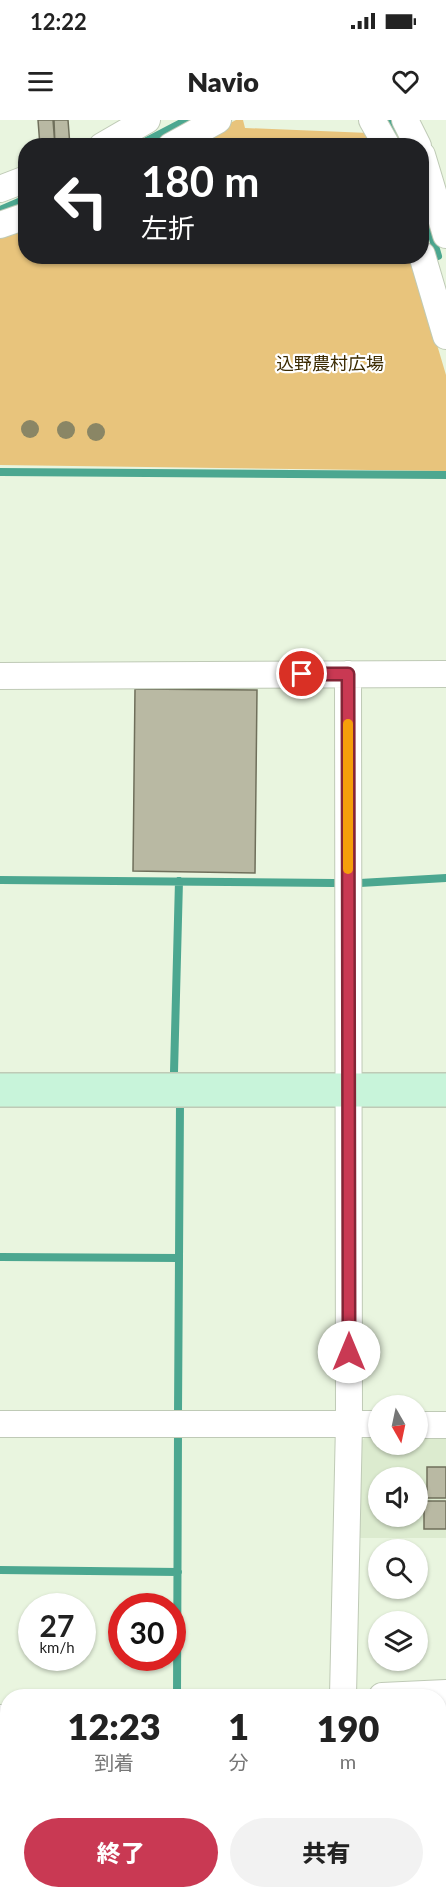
<!DOCTYPE html>
<html lang="ja">
<meta charset="utf-8">
<style>
body{margin:0;font-family:Lato,"Noto Sans JP",sans-serif;background:#f2f2f2;color:#222;height:100vh;display:flex;flex-direction:column;font-size:22px;white-space:nowrap}
*{box-sizing:border-box;margin:0}
p{font-size:20px;color:#767676}
.icon{flex:none;width:33px;height:33px;fill:none;stroke:currentColor;stroke-width:2;stroke-linecap:round;stroke-linejoin:round}
.map{position:relative;flex:1;overflow:hidden}
.drawer{position:absolute;left:0px;top:1569px;width:447px;height:210px;display:flex;flex-direction:column;background:#fff;border-radius:24px 24px 0 0;box-shadow:0 2px 4px #0004}
.drawer>*{flex:none}
.banner{position:absolute;left:18px;top:18px;width:411px;height:126px;border-radius:24px;box-shadow:0 2px 4px #0004;background:#202124;color:#fff;overflow:hidden}
.needle{width:39px;rotate:171deg}
.tools{position:absolute;left:368px;top:1275px;display:grid;gap:12px}
.tools a{display:grid;place-items:center;width:60px;height:60px;border-radius:50%;background:#fff;box-shadow:0 2px 4px #0004;font-size:30px}
.speed{position:absolute;left:18px;top:1473px;display:flex;gap:12px;font-size:30px;font-weight:700;text-align:center}
.speed>*{display:grid;place-content:center;width:78px;height:78px;border-radius:50%;background:#fff;box-shadow:0 2px 4px #0004;line-height:1}
.speed small{font-size:15px;font-weight:400}
.speed .limit{border:9px solid #d22;background:#fff;color:#111}
.pin{position:absolute;display:grid;place-items:center;width:51px;height:51px;color:#fff;margin:-26px;border:3px solid #fff;border-radius:50%;box-shadow:0 2px 6px #0007}
.me{position:absolute;width:66px;margin:-33px;rotate:0deg;stroke-linejoin:round;filter:drop-shadow(0 0 4px #0008)}
.turn{display:flex;align-items:center;gap:21px;height:126px;padding:0 24px;font-size:27px}
.turn .icon{width:78px;height:78px;stroke-width:2.5}
.turn b{display:block;font-size:42px;line-height:51px}
.eta{display:flex;justify-content:space-evenly;align-items:center;height:102px;text-align:center}
.eta b{font-size:36px;font-weight:800;line-height:42px}
.action{display:flex;gap:12px;margin-top:auto;padding:12px 24px}
.action a{flex:1;height:69px;border-radius:36px;background:#c93953;color:#fff;font-size:24px;font-weight:800;line-height:69px;text-align:center}
.action a+a{background:#f2f2f2;color:#222}
.status{display:flex;justify-content:space-between;align-items:center;height:42px;padding:0 30px;background:#fff;direction:ltr}
.status svg{height:16px;fill:currentColor}
header{display:flex;justify-content:space-between;align-items:center;height:78px;padding:0 24px;background:#fff;font-size:27px;font-weight:800}
.map>svg:first-child{display:block}
</style>
<div class="status"><b>12:22</b><svg viewBox="0 0 49 12"><path d="M0 12V9h3v3zM5 12V6h3v6zM10 12V3h3v9zM15 12V0h3v12zM26 1h20v11H26zM47 4h2v5h-2z"/></svg></div>
<header><svg class="icon" aria-label="menu" viewBox="0 0 24 24"><path d="M4 6h16M4 12h16M4 18h16"/></svg>Navio<svg class="icon" aria-label="heart" viewBox="0 0 24 24"><path d="M12 20l-8-8c-3-5 5-10 8-4 3-6 11-1 8 4z"/></svg></header>
<div class="map">
<svg width="446" height="1779" viewBox="0 0 446 1779">
<rect width="100%" height="100%" fill="#e9f5df"/>
<path fill="#dcebcf" fill-rule="evenodd" d="M368 1314H378V1324H417V1315H446V1418H357V1327ZM378 1358H417V1396H378Z"/>
<path fill="#e8c47c" d="M236 0H243L245 8 369 13 377 26H186Z
M25 106 26 136 411 137 446 255V351L0 345V115Z"/>
<g fill="none" stroke-linecap="round" stroke-linejoin="round">
<path stroke="#4ca790" stroke-width="8" d="M389 0 403 26
M137 26 187 0
M422 81 438 136
M0 90 26 79
M0 352 446 355
M0 760 334 763
M360 763 446 758
M174 952 179 761
M0 1137 179 1138
M178 1293 180 983
M0 1450 178 1452
M177 1576 178 1314
M187 1772 188 1779
M69 1779 168 1772"/>
</g>
<path fill="#b9b9a3" stroke="#6f6f5b" stroke-width="1.5" d="M38 0H53L55 26H40Z
M54 0H68L70 26H55Z
M135 569 257 570 255 753 133 751Z
M427 1347H446V1378H427Z
M424 1381H446V1409H424Z"/>
<g fill="none" stroke-linecap="round" stroke-linejoin="round">
<g stroke="#bfcab6" stroke-width="28">
<path id="street" d="M372 0 387 26
M405 0 418 26
M102 26 147 0
M171 26 218 0
M422 35 446 115
M0 69 26 59
M0 105 26 96
M422 135 446 216
M0 556 446 554
M0 1304H378
M417 1305H446
M343 1576 349 1304 348 554
M382 1576 446 1573
M0 1598H8
M354 1772 355 1779"/>
</g>
<g stroke="#bfcab6" stroke-width="36">
<path id="secondary" d="M0 970H446"/>
</g>
<use href="#street" stroke="#fff" stroke-width="26"/>
<use href="#secondary" stroke="#c8f4da" stroke-width="33"/>
</g>
<g fill="#8a8665">
<circle cx="30" cy="309" r="9"/>
<circle cx="66" cy="310" r="9"/>
<circle cx="96" cy="312" r="9"/>
</g>
<g fill="none" stroke-linecap="round" stroke-linejoin="round">
<g stroke="#832536" stroke-width="15">
<path id="route" d="M302 554H348L349 1232"/>
</g>
<use href="#route" stroke="#c93953" stroke-width="10"/>
<path stroke="#f59e0b" stroke-width="10" d="M348 604V749"/>
</g>
<g text-anchor="middle" dominant-baseline="central" stroke-width="4.5" stroke-linejoin="round" paint-order="stroke">
<g font-size="18" fill="#3c2b02" stroke="#fff">
<text x="330" y="243">込野農村広場</text>
</g>
</g>
</svg>
<div class="tools">
<a><svg class="needle" viewBox="-14 -14 28 28"><path d="M0-13l5 13h-10z" fill="#e53935"/><path d="M0 13l5-13h-10z" fill="#767676"/></svg></a>
<a><svg class="icon" aria-label="sound" viewBox="0 0 24 24"><path d="M4 9h4l5-4v14l-5-4H4zM17 9q2 3 0 6"/></svg></a>
<a><svg class="icon" aria-label="search" viewBox="0 0 24 24"><circle cx="10" cy="10" r="6"/><path d="M15 15l6 6"/></svg></a>
<a><svg class="icon" aria-label="layers" viewBox="0 0 24 24"><path d="M12 4l9 5-9 5-9-5zM3 14l9 5 9-5"/></svg></a>
</div>
<div class="speed"><div>27<small>km/h</small></div><div class="limit">30</div></div>
<div class="pin" style="left:302px;top:554px;background:#d93025"><svg class="icon" aria-label="arrive" viewBox="0 0 24 24"><path d="M6 21V4h12l-3 4 3 4H6"/></svg></div>
<svg class="me" style="left:349px;top:1232px" viewBox="-20 -20 40 40"><circle r="19" fill="#fff"/><path d="M0-13L10 11 0 6-10 11z" fill="#c93953"/></svg>
<div class="banner">
<div class="turn"><svg class="icon" aria-label="left" viewBox="0 0 24 24"><path d="M17 20v-9H6M10 6l-5 5 5 5"/></svg><div><b>180 m</b>左折</div></div>
</div>
<section class="drawer">
<div class="eta">
<div><b>12:23</b><p>到着</p></div>
<div><b>1</b><p>分</p></div>
<div><b>190</b><p>m</p></div>
</div>
<div class="action"><a>終了</a><a>共有</a></div>
</section>
</div>
